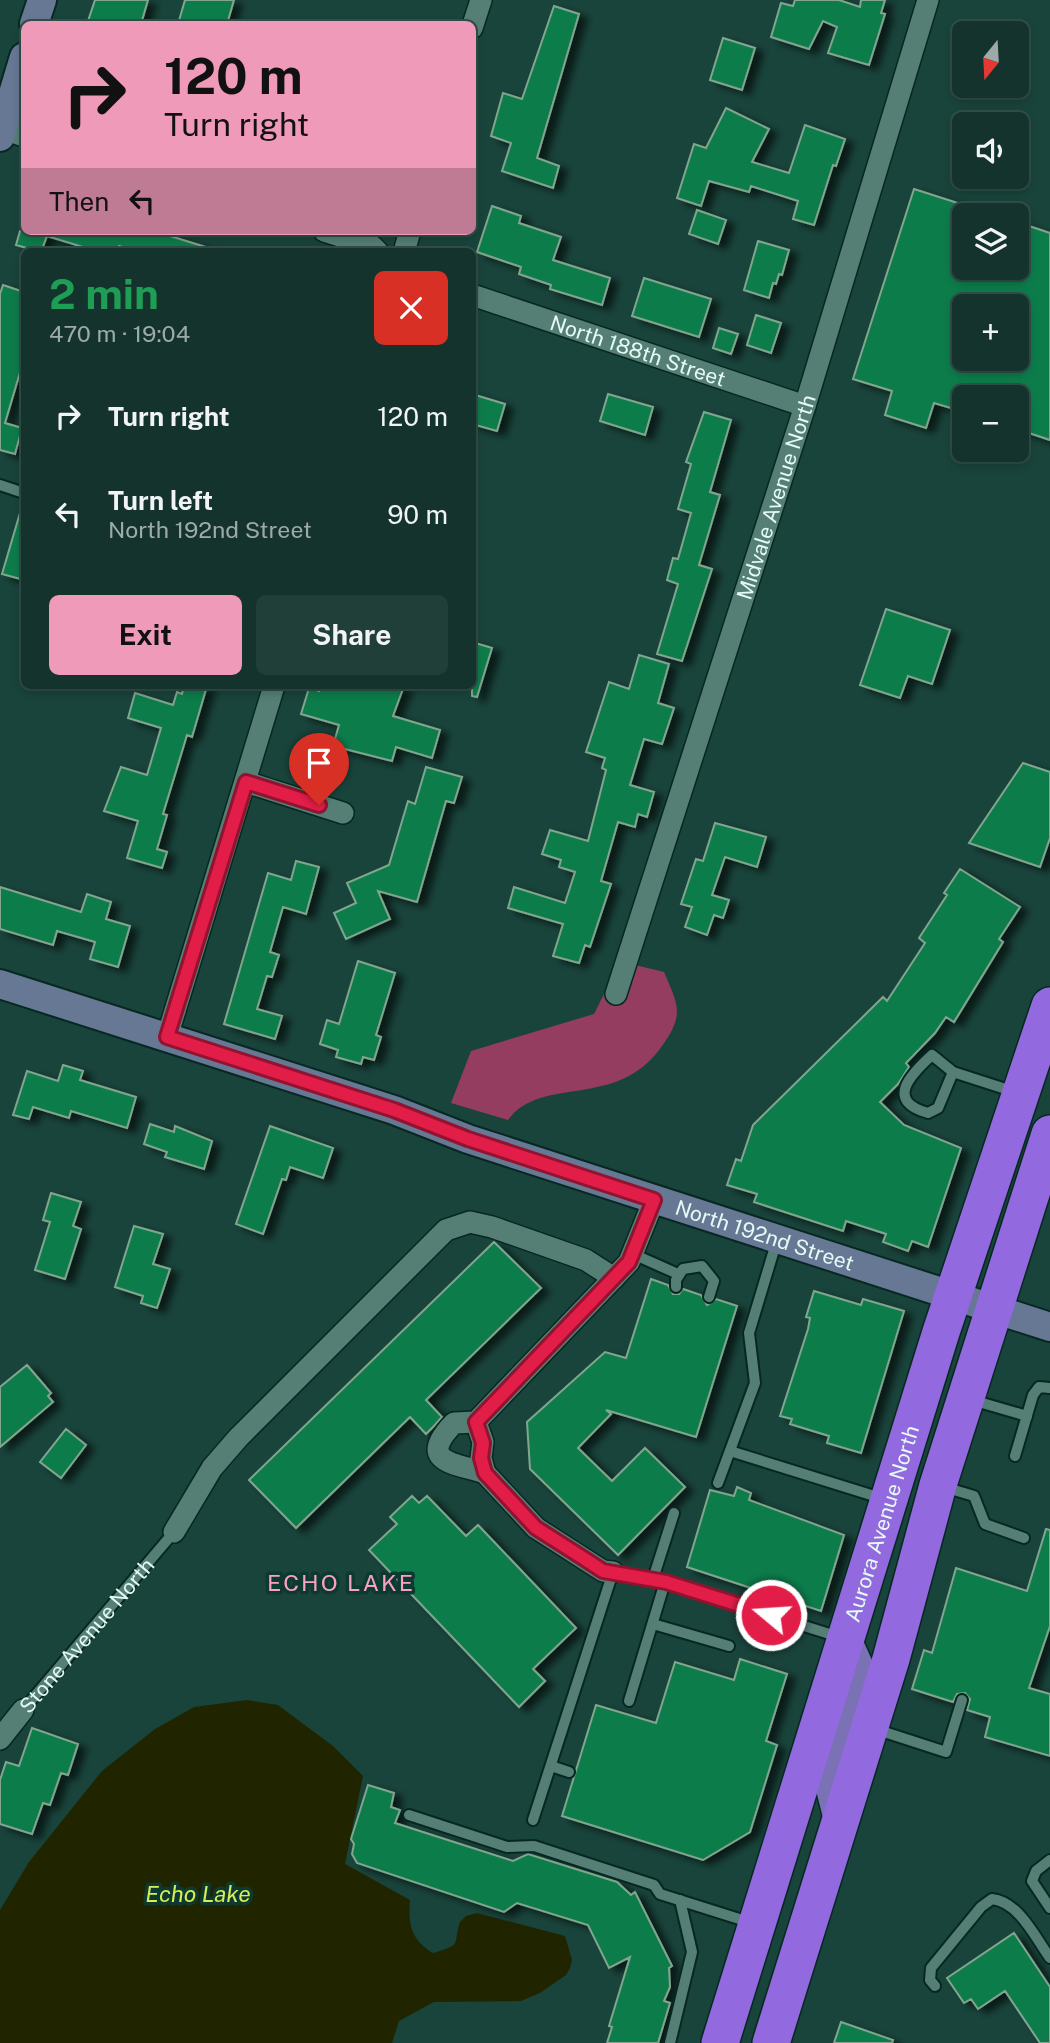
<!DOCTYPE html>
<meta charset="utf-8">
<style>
body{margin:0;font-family:"Public Sans",sans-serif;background:#203f38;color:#f1f3f6;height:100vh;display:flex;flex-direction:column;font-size:26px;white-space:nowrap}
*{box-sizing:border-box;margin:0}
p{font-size:23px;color:#9daaa9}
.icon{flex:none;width:38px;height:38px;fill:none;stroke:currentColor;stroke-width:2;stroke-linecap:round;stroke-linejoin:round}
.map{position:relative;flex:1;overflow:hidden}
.panel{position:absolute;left:21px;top:248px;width:455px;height:441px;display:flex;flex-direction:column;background:#13332c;border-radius:10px;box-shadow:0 4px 10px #0003,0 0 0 2px #324e48}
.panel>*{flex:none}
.top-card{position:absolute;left:21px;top:21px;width:455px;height:214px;border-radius:10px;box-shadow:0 4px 10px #0003,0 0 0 2px #324e48;background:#ef9ab8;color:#111;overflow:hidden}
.needle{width:46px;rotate:198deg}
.fabs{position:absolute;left:952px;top:21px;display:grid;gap:14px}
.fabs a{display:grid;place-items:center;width:77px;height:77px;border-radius:10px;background:#13332c;box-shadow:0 4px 10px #0003,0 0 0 2px #324e48;font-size:35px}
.pin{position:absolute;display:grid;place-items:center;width:60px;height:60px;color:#fff;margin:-72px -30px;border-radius:50% 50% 50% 0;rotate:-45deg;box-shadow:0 0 7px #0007}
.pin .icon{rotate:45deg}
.me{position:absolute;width:77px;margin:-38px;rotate:288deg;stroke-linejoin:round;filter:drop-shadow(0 0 5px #0008)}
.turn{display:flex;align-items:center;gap:24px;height:147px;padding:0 28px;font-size:32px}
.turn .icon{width:91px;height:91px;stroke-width:2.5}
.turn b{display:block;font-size:49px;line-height:60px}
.then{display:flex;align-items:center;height:66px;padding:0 28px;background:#0003;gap:14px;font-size:26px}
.round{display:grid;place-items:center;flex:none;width:74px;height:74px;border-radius:10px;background:#203f38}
.head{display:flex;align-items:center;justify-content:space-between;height:119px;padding:0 28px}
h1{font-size:42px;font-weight:700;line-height:52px;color:#1e9e55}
.primary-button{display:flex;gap:14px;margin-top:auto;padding:14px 28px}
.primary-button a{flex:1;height:80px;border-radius:10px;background:#ef9ab8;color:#111;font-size:28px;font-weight:700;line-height:80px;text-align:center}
.primary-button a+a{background:#203f38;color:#f1f3f6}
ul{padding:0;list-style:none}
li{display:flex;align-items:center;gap:21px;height:98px;padding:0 28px}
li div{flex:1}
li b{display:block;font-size:26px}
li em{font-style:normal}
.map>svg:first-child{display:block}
</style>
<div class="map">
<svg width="1050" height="2043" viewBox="0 0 1050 2043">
<defs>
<filter id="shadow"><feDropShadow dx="8" dy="4.5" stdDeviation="3.5" flood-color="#0009"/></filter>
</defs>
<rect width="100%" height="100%" fill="#19443b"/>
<path fill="#943d61" d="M635 965 664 972C678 1005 685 1014 662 1046 617 1111 542 1074 508 1120L451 1103 471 1051 594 1014 607 988Z"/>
<path fill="#202500" d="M247 1700 278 1705 333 1746 363 1776 345 1864 410 1900C408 1925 411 1939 433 1953 464 1944 452 1945 460 1922L466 1916 477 1913 565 1936 572 1960 570 1968 566 1975 540 1993 521 2001 434 2002 399 2021 392 2043H0V1910L29 1862 102 1771 155 1729 194 1707Z"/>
<path fill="#107b4b" stroke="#82a58f" stroke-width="2" fill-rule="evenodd" filter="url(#shadow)" d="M95 0H148L141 24H87Z
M185 0H234L227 24H178Z
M795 0H839L860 7 861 0H885L881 13 885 14 869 65 828 53 837 27 823 21 809 49 771 37 781 3 793 6Z
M554 6 579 14 537 158 559 166 553 188 502 171 511 143 491 136 503 93 522 99Z
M723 38 755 48 742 90 710 80Z
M726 108 769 129 752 162 789 173 805 125 845 139 836 166 833 165 814 225 793 219 798 201 751 186 749 192 709 181 701 206 677 198 694 144 706 148Z
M914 189 964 205V268H1017V222L1050 233V440L1017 429V397H964V412L934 403 926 428 885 415 892 391 853 379ZM964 306H1017V359H964Z
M492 206 521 216 519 223 561 237 553 260 610 278 602 305 550 289 551 285 519 274 521 267 477 252Z
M697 210 726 220 718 244 689 234Z
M20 231H154L209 248V252H141L119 246 117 252H99L47 236 41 252 16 245Z
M758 241 789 250 782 275 779 274 776 284 773 283 769 298 744 290Z
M644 278 711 299 699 337 632 316Z
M3 285 24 292V359L5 423 22 428 15 454 0 450V294Z
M756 315 781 323 771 353 747 345Z
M719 328 738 334 731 354 713 348Z
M472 394 505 404 497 431 472 424Z
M608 394 653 407 645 435 600 421Z
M704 412 731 420 710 492 720 495 699 565 712 569 682 661 657 654 678 584 667 580 673 558 678 559 691 513 678 509 691 464 686 462Z
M20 513 24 514V580L2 574Z
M886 609 950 630 932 684 908 676 900 698 860 685Z
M472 642 492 648 477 697 472 696Z
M639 655 669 664 658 703 674 708 662 744 644 739 630 785 654 792 647 817 638 814 635 827 618 822 601 881 611 884 590 947 585 945 579 963 553 956 563 924 508 908 514 887 565 903 575 872 559 867 561 860 542 854 550 830 588 841 606 770 602 768 605 758 586 752 609 682 629 689Z
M184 686H207L192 737 187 735 163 814 167 815 157 849 167 852 162 868 127 858 138 821 104 811 121 767 147 775 161 728 128 718 135 693 173 705 177 692 182 694Z
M319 686H404L393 716 440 730 432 758 396 747 392 761 333 746 339 725 301 714 309 688 319 691Z
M1023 763 1050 772V838L1040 867 969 843Z
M426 767 462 777 454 803 446 801 417 902 378 891 390 919 346 939 334 913 356 903 347 883 389 865 408 801 415 804Z
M715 823 766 837 757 867 725 857 712 895 729 900 723 918 714 915 707 935 685 927 692 907 681 904 696 859 703 861Z
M296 861 319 867 306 914 283 907 270 952 279 955 272 977 267 976 257 1009 282 1016 275 1039 224 1024 268 873 291 880Z
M960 869 1020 907 999 939 1003 942 954 1022 946 1017 935 1033 906 1063 909 1067 898 1084 880 1102 904 1125 961 1148 928 1247 912 1241 908 1251 883 1242 886 1234 846 1221 843 1231 754 1202 757 1194 727 1185 736 1159 741 1161 753 1125 883 997 887 1001 925 943 919 938 947 895 944 893Z
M0 887 81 912 87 894 111 902 106 919 130 926 118 967 90 959 95 942 57 931 53 945 0 929Z
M358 961 395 973 376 1035 381 1037 374 1060 363 1057 361 1064 336 1057 338 1050 320 1044 327 1020 339 1024Z
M63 1065 83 1071 80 1080 136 1097 127 1128 71 1111 69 1118 33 1107 29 1119 13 1115 27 1071 58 1081Z
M150 1124 174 1132 175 1126 212 1141 204 1169 165 1157 167 1152 144 1144Z
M270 1126 333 1148 323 1178 290 1167 286 1180 282 1179 263 1234 236 1224Z
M51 1193 81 1202 73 1226 81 1229 65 1279 35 1270 50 1222 43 1220Z
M134 1226 163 1234 153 1264 170 1269 157 1308 141 1303 143 1296 115 1287Z
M494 1242 541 1288 426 1400 442 1417 434 1426 426 1434 410 1417 296 1528 249 1480Z
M651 1279 668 1285 673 1294H679L683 1289 701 1295 707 1305 716 1299 737 1306 696 1437 606 1410 611 1414 578 1448 612 1481 645 1448 685 1487 618 1555 530 1469 527 1422 605 1352 626 1358Z
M814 1291 861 1305 863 1299 904 1311 861 1453 827 1443 829 1436 790 1424 792 1419 780 1416 808 1329 810 1318 806 1317Z
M27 1365 51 1393 48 1396 53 1402 0 1447V1387Z
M66 1429 86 1445 61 1478 40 1462Z
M737 1487 751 1493 749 1500 844 1535 821 1611 687 1567 710 1490 734 1496Z
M412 1496 419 1503 427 1496 466 1536 478 1525 576 1628 533 1669 545 1681 519 1707 369 1550 397 1524 390 1517Z
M1046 1529 1050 1530V1626L1029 1688 1050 1694V1756L985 1737 990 1717 967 1710 970 1699 965 1693 957 1694 953 1702 912 1689 924 1650 932 1653 956 1568 1027 1591Z
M740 1659 787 1674 766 1741 777 1745 750 1832 703 1860 562 1816 596 1705 656 1723 675 1662 734 1680Z
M32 1728 78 1744 68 1775 61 1773 50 1805 43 1803 32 1834 0 1824V1780L6 1762 19 1766Z
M368 1785 394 1793 391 1807 400 1810 395 1823 513 1861 528 1854 617 1882 631 1895 635 1892 672 1966 669 1968 670 1987 664 2001 670 2003 658 2043H607L612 2027 609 2026 630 1957 609 1968 588 1925 517 1903 504 1912 357 1863 352 1854 354 1844 351 1839Z
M1014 1933 1050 1987V2043H1040L1005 1991 978 2009 971 1999 964 2003 947 1978Z
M841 2022 893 2040 892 2043H834Z"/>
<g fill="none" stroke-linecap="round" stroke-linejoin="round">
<g stroke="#072822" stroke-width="14">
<g id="lane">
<path d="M0 485 24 493"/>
<path d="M953 1072 938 1108 928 1113C885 1101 910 1075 932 1055L953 1072 1015 1092"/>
<path d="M633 1254 678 1274"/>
<path d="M676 1287V1280L683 1269 702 1266 714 1281 709 1297"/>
<path d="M972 1400 1027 1416"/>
<path d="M730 1451 884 1499"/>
<path d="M1015 1456 1033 1395 1039 1387 1050 1388"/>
<path d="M718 1483 755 1383 749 1333 777 1240"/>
<path d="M944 1487 974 1496 985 1524 1024 1538"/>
<path d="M653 1579 674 1513"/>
<path d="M653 1624 729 1646"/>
<path d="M629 1701 665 1582"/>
<path id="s1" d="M23 1710 174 1532"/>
<path d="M875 1729 946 1752 962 1700"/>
<path d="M551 1766 569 1772"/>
<path d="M409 1815 507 1847 534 1846 654 1885 660 1894 752 1923"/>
<path d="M533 1820 613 1572 665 1582 839 1637"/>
<path d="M1050 1860 1036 1871 1032 1881 1050 1908"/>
<path d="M935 1986 930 1980 931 1968 981 1907 992 1899C1019 1902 1035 1937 1050 1958"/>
<path d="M670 2043 692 1952 680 1900"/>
</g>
</g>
<g stroke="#072822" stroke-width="24">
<g id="street">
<path d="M472 28 481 0"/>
<path d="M3 129 24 136"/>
<path d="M324 231 372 246 378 252"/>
<path d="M404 252 410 231"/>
<path id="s2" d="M472 295 805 406"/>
<path d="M246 782 343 813"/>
<path id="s3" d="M616 994 805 406 928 0"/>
<path d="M167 1037 274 686"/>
<path d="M476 1422 483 1442 481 1458 485 1473 536 1528 603 1571 613 1572"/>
<path d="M485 1473C456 1463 415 1463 454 1423L476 1422 629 1262 654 1200"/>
<path d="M174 1532 212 1468 238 1438 446 1230 470 1222 492 1227 586 1260 614 1278"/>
<path d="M0 1739 23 1710"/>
</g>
</g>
<g stroke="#072822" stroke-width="32">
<g id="secondary">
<path d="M34 24 42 0"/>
<path d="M0 137 24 57"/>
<path id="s4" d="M0 984 394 1110 468 1139 1050 1327"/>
</g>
</g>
<g stroke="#072822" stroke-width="35">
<path id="primary" d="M840 1820 830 1780 862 1677 845 1639"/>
</g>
<g stroke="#072822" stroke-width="40">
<g id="highway">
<path id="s5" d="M720 2043 941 1332 1050 1006"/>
<path d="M771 2043 891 1659 938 1485 1050 1134"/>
</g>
</g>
<use href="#lane" stroke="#557f75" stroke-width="10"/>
<use href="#street" stroke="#557f75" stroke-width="21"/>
<use href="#secondary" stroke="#677895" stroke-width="28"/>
<use href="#primary" stroke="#7a72b5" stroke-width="32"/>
<use href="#highway" stroke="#9269df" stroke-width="37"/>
</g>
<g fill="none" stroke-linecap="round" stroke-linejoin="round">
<g stroke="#92132f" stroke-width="18">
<path id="route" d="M319 805 246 782 167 1037 394 1110 468 1139 654 1200 629 1262 476 1422 483 1443 481 1458 485 1473 536 1528 580 1556 603 1571 666 1582 771 1615"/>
</g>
<use href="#route" stroke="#e11d48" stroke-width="12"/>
</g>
<g text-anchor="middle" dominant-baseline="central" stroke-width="7" stroke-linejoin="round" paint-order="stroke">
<g font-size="21" fill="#e4faf4" stroke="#0d3930">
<text stroke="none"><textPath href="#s2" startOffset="175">North 188th Street</textPath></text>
<text stroke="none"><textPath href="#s3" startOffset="522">Midvale Avenue North</textPath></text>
<text stroke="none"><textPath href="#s4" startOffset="805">North 192nd Street</textPath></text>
<text stroke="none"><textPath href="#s5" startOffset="544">Aurora Avenue North</textPath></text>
<text stroke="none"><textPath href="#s1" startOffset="98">Stone Avenue North</textPath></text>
</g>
<g font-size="23" letter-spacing="2" fill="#f4a4c0" stroke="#0d3930">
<text x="341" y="1582">ECHO LAKE</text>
</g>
<g font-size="23" font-style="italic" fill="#d8ee52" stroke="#0d3930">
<text x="198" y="1893">Echo Lake</text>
</g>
</g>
</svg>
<div class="fabs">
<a><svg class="needle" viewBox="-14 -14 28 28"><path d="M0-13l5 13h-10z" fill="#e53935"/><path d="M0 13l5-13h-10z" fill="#9daaa9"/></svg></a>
<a><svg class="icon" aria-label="sound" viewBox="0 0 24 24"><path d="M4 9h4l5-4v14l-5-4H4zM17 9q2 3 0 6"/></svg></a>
<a><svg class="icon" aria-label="layers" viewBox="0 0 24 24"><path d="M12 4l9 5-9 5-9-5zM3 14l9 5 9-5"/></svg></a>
<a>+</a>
<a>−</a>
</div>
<div class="pin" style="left:319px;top:805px;background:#d93025"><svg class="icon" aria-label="arrive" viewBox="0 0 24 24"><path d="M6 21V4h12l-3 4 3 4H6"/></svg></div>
<svg class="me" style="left:771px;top:1615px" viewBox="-20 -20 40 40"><circle r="17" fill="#e11d48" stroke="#fff" stroke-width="3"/><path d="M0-11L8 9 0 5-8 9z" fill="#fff"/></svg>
<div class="top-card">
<div class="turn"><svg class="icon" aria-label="right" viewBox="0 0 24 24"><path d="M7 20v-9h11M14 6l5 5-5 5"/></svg><div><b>120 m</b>Turn right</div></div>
<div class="then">Then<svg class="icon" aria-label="left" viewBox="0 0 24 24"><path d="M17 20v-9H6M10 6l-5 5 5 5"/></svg></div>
</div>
<section class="panel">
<div class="head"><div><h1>2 min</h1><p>470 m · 19:04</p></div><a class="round" style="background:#d93025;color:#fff"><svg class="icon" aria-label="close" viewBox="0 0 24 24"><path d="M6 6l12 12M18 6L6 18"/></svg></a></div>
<ul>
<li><svg class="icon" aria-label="right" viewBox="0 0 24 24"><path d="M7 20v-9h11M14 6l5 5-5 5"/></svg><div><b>Turn right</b></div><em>120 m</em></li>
<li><svg class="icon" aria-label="left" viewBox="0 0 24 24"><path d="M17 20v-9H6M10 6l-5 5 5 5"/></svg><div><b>Turn left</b><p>North 192nd Street</p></div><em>90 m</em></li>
</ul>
<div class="primary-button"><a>Exit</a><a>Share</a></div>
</section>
</div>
